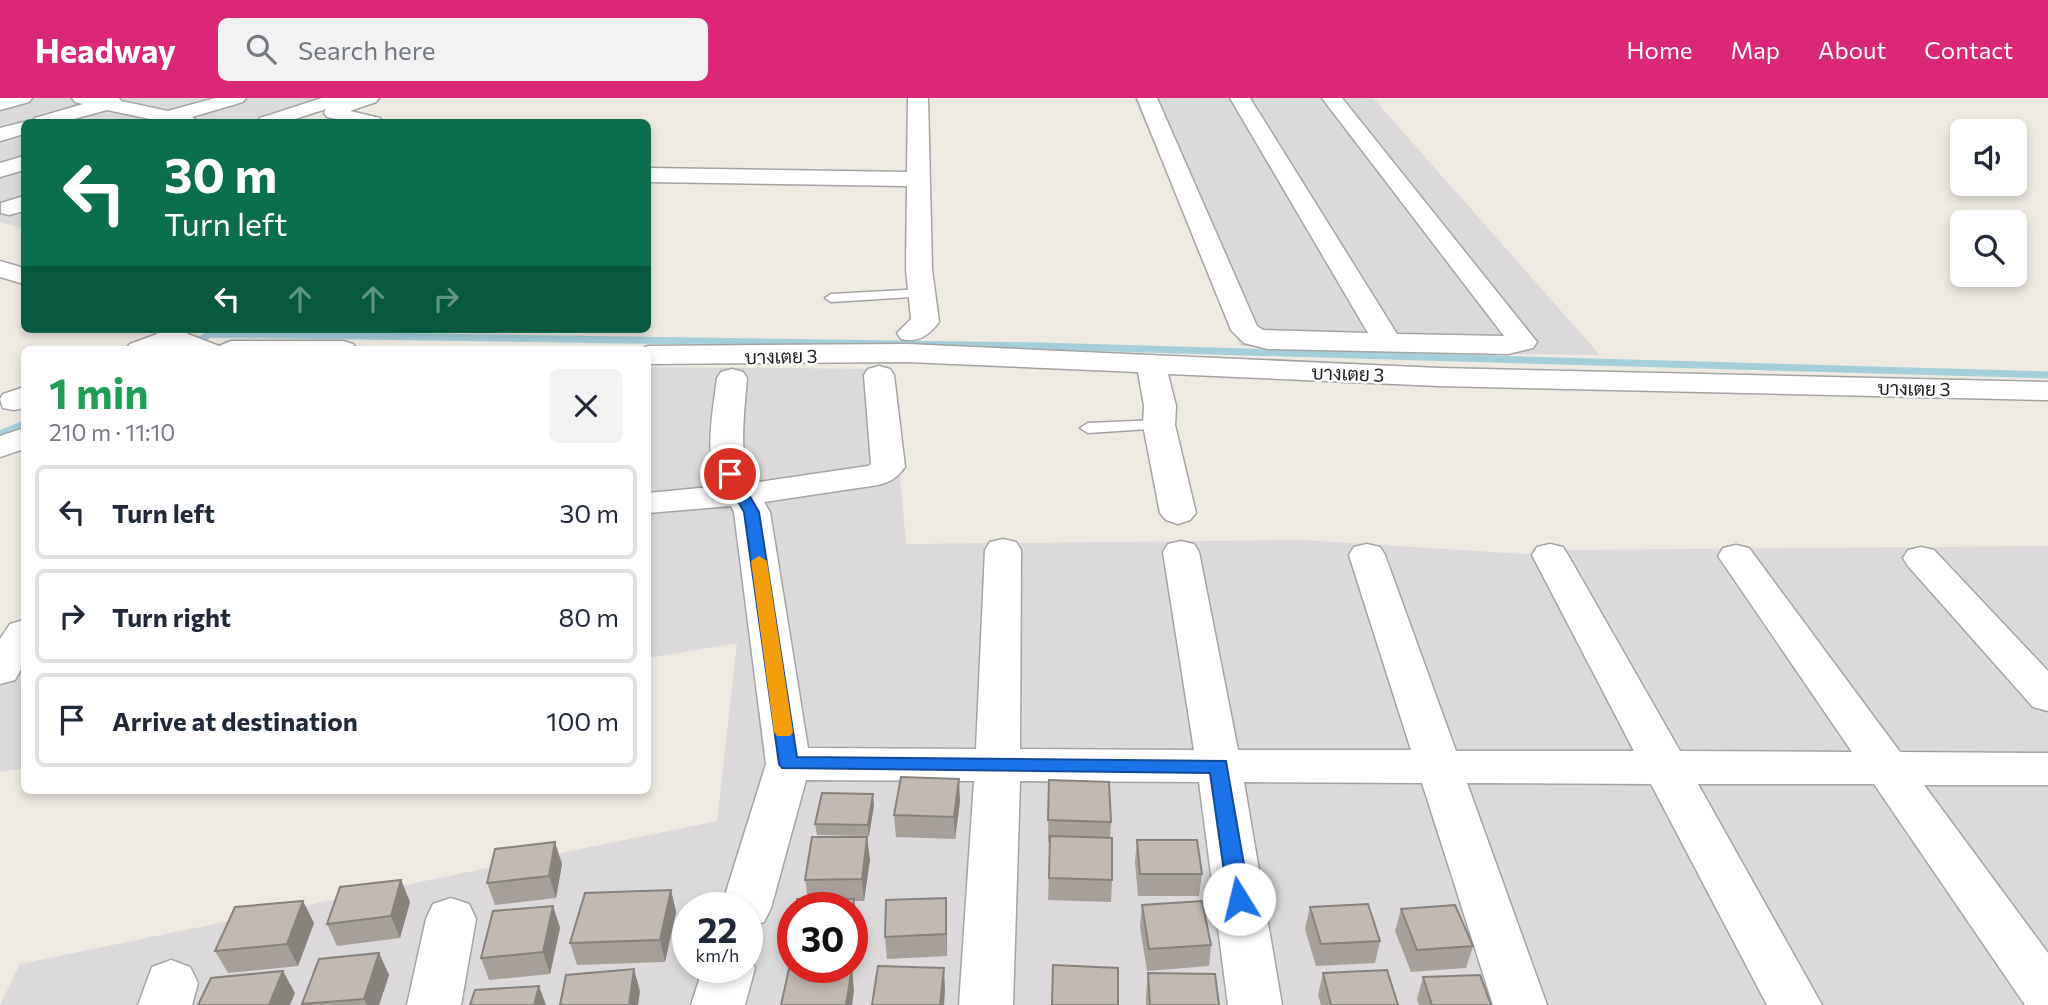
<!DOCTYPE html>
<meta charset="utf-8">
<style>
body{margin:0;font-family:Commissioner,Sarabun,sans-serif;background:#f2f2f3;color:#1f2937;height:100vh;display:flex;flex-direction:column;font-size:26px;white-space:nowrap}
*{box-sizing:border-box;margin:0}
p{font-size:23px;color:#747a83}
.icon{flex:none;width:38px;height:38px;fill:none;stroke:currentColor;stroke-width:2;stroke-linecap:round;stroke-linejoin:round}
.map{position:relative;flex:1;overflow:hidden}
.details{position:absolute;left:21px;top:248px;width:630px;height:448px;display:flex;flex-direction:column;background:#fff;border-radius:10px;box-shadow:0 4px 10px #0003}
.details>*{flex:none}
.top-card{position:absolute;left:21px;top:21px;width:630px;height:214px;border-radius:10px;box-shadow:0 4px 10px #0003;background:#0b6e4f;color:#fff;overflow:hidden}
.buttons{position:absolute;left:1950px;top:21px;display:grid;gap:14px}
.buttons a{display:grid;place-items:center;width:77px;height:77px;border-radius:10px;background:#fff;box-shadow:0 4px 10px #0003;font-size:35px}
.speed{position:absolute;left:672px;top:794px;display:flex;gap:14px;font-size:35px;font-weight:700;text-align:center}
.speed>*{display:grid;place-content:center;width:91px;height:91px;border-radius:50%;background:#fff;box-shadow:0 4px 10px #0003;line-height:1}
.speed small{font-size:18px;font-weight:400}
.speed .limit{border:10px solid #d22;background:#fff;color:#111}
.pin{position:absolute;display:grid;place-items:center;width:60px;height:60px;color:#fff;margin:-30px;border:4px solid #fff;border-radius:50%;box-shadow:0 2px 7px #0007}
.me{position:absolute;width:77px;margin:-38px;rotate:351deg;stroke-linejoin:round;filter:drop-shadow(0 0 5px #0008)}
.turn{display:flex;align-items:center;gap:24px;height:147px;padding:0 28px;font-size:32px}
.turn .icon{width:91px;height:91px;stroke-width:2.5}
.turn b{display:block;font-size:49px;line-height:60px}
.lanes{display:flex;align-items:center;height:66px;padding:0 28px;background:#0003;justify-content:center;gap:35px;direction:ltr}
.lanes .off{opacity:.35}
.round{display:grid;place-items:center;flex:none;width:74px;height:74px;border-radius:10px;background:#f2f2f3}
.head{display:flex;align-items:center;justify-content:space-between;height:119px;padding:0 28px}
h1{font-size:42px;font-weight:700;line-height:52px;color:#1e9e55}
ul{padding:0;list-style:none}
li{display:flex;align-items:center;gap:21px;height:94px;margin:0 14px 10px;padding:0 14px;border:4px solid #e0e1e3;border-radius:10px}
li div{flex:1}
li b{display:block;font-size:26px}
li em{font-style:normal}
header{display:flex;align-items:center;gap:42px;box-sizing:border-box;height:98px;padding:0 35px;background:#db2777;color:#fff}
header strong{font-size:33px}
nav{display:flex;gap:38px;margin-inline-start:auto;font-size:24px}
.search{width:490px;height:63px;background:#f2f2f3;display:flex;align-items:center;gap:18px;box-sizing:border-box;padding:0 24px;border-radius:10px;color:#747a83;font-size:26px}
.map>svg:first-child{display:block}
</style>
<header>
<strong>Headway</strong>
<div class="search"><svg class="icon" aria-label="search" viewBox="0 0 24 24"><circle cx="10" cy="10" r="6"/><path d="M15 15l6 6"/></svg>Search here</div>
<nav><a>Home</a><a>Map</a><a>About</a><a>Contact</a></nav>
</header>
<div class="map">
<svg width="2048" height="907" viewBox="0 0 2048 907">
<rect width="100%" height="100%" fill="#eeeae2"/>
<path fill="#dbd9da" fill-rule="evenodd" d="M0 0H350L279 24H24V131L0 124Z
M1134 0H1373L1600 257 1389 254 1240 248Z
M648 269 891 271 906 446 1303 442 1524 456 1561 452 2048 448V907H0L20 866 717 723 737 545 648 560ZM688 810H747V870H688ZM793 810H852V870H793Z
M24 548V670L0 674V584Z"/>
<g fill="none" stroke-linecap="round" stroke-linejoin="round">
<path stroke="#a3cfdb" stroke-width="7" d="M181 252 211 236 1042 248 2048 277
M0 336 24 326"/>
<g stroke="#a4a4a4" stroke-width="3">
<path id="lane" d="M923 191 929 195 928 198 831 204 825 200 831 196Z
M1159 322 1167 327 1164 330 1088 335 1080 330 1088 325Z"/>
</g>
<g stroke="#a4a4a4" stroke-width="3">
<path id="street" d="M0 0H32L29 4 0 12Z
M72 0H119L121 3 168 13 215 0H246L243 4 192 19 198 24H152L150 21 107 12 63 24H32L35 20 83 6 75 4Z
M322 0H379L376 4 350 13 380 20 383 24H349L327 19 324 15 326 11 286 24H257L260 20Z
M908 0H928L932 171 939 224C929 238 917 245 901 241L897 235 911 221 906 171 907 88 648 84V70L907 74Z
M1137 0H1157L1257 228 1263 232 1368 235 1230 0H1250L1397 236 1504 238 1322 0H1342L1537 244 1533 250 1508 256 1268 251 1244 245 1231 232Z
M24 24H27H24V36L0 43V30Z
M24 58V72L0 79V65Z
M24 98V113L9 117 1 115V105Z
M0 163 24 170V186L0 179Z
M154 231H184L188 236 219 248 231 243H343L353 246 358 252H179L172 250 125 252 130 246 157 236Z
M907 246 1439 270 2048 284V302L1439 288 1168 276 1176 308 1175 327 1196 415 1190 422 1178 426 1166 422 1160 415 1143 327 1144 308 1138 274 907 264 648 266V252H637L648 248Z
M879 268 890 271 894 277 905 369C897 380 890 384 878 387L764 404 770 414 808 650 976 651 985 452 990 444 1003 441 1016 444 1021 452 1020 651 1194 652 1163 454 1168 446 1181 443 1194 446 1199 454 1238 652H1411L1349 457 1354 449 1367 446 1380 449 1385 457 1456 653H1634L1532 457 1537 449 1550 446 1563 449 1568 457 1680 653 1852 654 1718 458 1723 450 1736 447 1749 450 1900 654 2048 655V687H1924L2048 855V907H2025L1874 686H1698L1822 907H1767L1651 686 1467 685 1547 907H1493L1422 685 1244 684 1282 907H1228L1199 684 1020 683 1013 907H959L974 683 806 682 771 810 764 824 747 830V810H721L766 666 734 414 731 408 648 415V395L720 388C703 358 713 314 717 280L721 274 732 271 743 274 747 280C745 310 737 359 752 385L868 368 871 366 864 277 868 271Z
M24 289V310L14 312 3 310 0 301 3 296Z
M24 330V351L0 359V338Z
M1921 449 1934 452 2048 573V613L2033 609 1908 468 1903 460 1908 452Z
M24 522V566L15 582 0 586V541L10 526Z
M451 800 469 806 476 821 461 907H407L426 821 433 806Z
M747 854 755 870 745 907H691L703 870H747Z
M171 862 190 869 198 885 192 907H138L152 869Z"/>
</g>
<use href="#lane" fill="#fff" fill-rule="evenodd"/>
<use href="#street" fill="#fff" fill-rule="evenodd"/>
</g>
<path fill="#a79f99" d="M1049 682 1111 724 1110 740 1112 782 1111 804 1048 802 1050 744H1048Z
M960 703 955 741 896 739 894 717Z
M874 707 869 738 817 737 815 726Z
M1137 742 1202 776 1199 798H1138L1135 764Z
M870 761 864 803H854L857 823 852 857V810L808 801 805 782Z
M562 766 556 800 495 807 487 785Z
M401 782 410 804 400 840 337 848 327 826Z
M671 792 676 814 665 864 577 867 570 845Z
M1142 807 1211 847 1209 868 1147 873 1140 829Z
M553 808 560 830 550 876 489 882 481 860Z
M1310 809 1380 843 1375 865 1316 868 1305 831Z
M1401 811 1473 848 1466 870 1411 874 1395 833Z
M947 821V858L887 861 885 839Z
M314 825 298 868 228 875 215 853Z
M793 827V864L790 845Z
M379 855 389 877 379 907H302Z
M1148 875 1219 907H1146V897Z
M1323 875 1398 907H1321L1318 897Z
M1423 879 1491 907H1419L1417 901Z"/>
<path fill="#88827d" d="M959 681 960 703 955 741 954 719Z
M873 696 874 707 869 738 868 727Z
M867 739 870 761 864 803 862 781Z
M555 744 562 766 556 800 549 778Z
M401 782 410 804 400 840 391 818Z
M671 792 676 814 665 864 660 842Z
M946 800 947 821V858L946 836Z
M854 801 857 823 852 857V815Z
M303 803 314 825 298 868 287 846Z
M553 808 560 830 550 876 543 854Z
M379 855 389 877 379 907H367L364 901Z
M944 870 945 892 944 907H940Z
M634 871 640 893 638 907H629Z
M852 871 854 893 852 907H846Z
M283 873 295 895 290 907H269Z
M539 888 546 907H534Z"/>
<path fill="#c2b9b2" stroke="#88827d" stroke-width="2" d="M901 679 959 681 954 719 894 717Z
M1049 682 1109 684 1111 724 1048 722Z
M822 695 873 696 868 727 815 726Z
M1050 738 1112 740V782L1049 780Z
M812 739H867L862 781 805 782Z
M1137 742H1197L1202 776H1140Z
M555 744 549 778 487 785 495 751Z
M401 782 391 818 327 826 340 789Z
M671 792 660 842 570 845 585 795Z
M946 800V836L885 839 886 802Z
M797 801H854L852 815V810H796Z
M303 803 287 846 215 853 235 809Z
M1202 803 1211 847 1149 851 1142 807Z
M1368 806 1380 843 1321 846 1310 809Z
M1455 807 1473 848 1417 852 1401 811Z
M553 808 543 854 481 860 493 813Z
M793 827V845H790Z
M379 855 364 901 302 906 319 861Z
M1053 867 1118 870V907H1052Z
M878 868 944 870 940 907H872Z
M634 871 629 907H560L566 877Z
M789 871H852L846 907H781Z
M1387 872 1398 907H1331L1323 875Z
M283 873 269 907H198L211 880Z
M1148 875 1215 876 1219 907H1150Z
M1480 877 1491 907H1432L1423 879Z
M539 888 534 907H470L475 892Z"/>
<path fill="#1a73e8" stroke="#114b97" stroke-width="2" d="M730 372 735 373 759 414 797 659 1226 663 1250 801 1247 807 1239 809 1231 807 1228 801 1210 675 782 670 779 666 744 414 722 376Z"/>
<path fill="#f59e0b" d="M759 458 767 463 793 634 790 638H777L774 634 751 463Z"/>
<g text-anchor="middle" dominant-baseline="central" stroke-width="5" stroke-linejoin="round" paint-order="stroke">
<g font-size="19" fill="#1d1d1d" stroke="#fff">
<text transform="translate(781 258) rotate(-1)">บางเตย 3</text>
<text transform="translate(1348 275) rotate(2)">บางเตย 3</text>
<text transform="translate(1914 290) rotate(1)">บางเตย 3</text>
</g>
</g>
</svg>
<div class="buttons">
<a><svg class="icon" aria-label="sound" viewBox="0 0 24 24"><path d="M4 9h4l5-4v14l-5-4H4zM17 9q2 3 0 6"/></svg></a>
<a><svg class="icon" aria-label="search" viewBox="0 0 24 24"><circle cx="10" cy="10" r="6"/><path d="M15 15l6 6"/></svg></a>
</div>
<div class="speed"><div>22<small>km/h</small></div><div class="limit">30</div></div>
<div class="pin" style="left:730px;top:376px;background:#d93025"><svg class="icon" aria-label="arrive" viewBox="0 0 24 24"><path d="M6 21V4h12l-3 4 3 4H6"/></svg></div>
<svg class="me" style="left:1239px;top:801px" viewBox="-20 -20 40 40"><circle r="19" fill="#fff"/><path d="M0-13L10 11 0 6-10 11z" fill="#1a73e8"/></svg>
<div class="top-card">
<div class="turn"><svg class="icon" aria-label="left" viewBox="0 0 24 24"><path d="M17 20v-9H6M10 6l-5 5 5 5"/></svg><div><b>30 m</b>Turn left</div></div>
<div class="lanes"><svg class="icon" aria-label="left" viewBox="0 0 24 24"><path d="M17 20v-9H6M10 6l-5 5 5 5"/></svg><svg class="icon off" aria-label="ahead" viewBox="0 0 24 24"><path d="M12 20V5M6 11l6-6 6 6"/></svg><svg class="icon off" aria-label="ahead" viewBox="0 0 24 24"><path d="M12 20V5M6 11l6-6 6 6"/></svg><svg class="icon off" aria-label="right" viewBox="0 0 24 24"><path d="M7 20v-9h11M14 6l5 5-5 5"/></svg></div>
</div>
<section class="details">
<div class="head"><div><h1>1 min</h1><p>210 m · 11:10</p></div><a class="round"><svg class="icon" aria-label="close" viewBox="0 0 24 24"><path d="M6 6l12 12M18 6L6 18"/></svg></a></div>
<ul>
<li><svg class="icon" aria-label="left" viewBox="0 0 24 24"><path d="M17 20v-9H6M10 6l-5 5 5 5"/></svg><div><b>Turn left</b></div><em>30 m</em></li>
<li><svg class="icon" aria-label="right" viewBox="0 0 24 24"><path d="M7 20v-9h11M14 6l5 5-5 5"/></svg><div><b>Turn right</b></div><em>80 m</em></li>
<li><svg class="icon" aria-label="arrive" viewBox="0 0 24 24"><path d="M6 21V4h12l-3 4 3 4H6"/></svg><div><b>Arrive at destination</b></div><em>100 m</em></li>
</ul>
</section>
</div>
